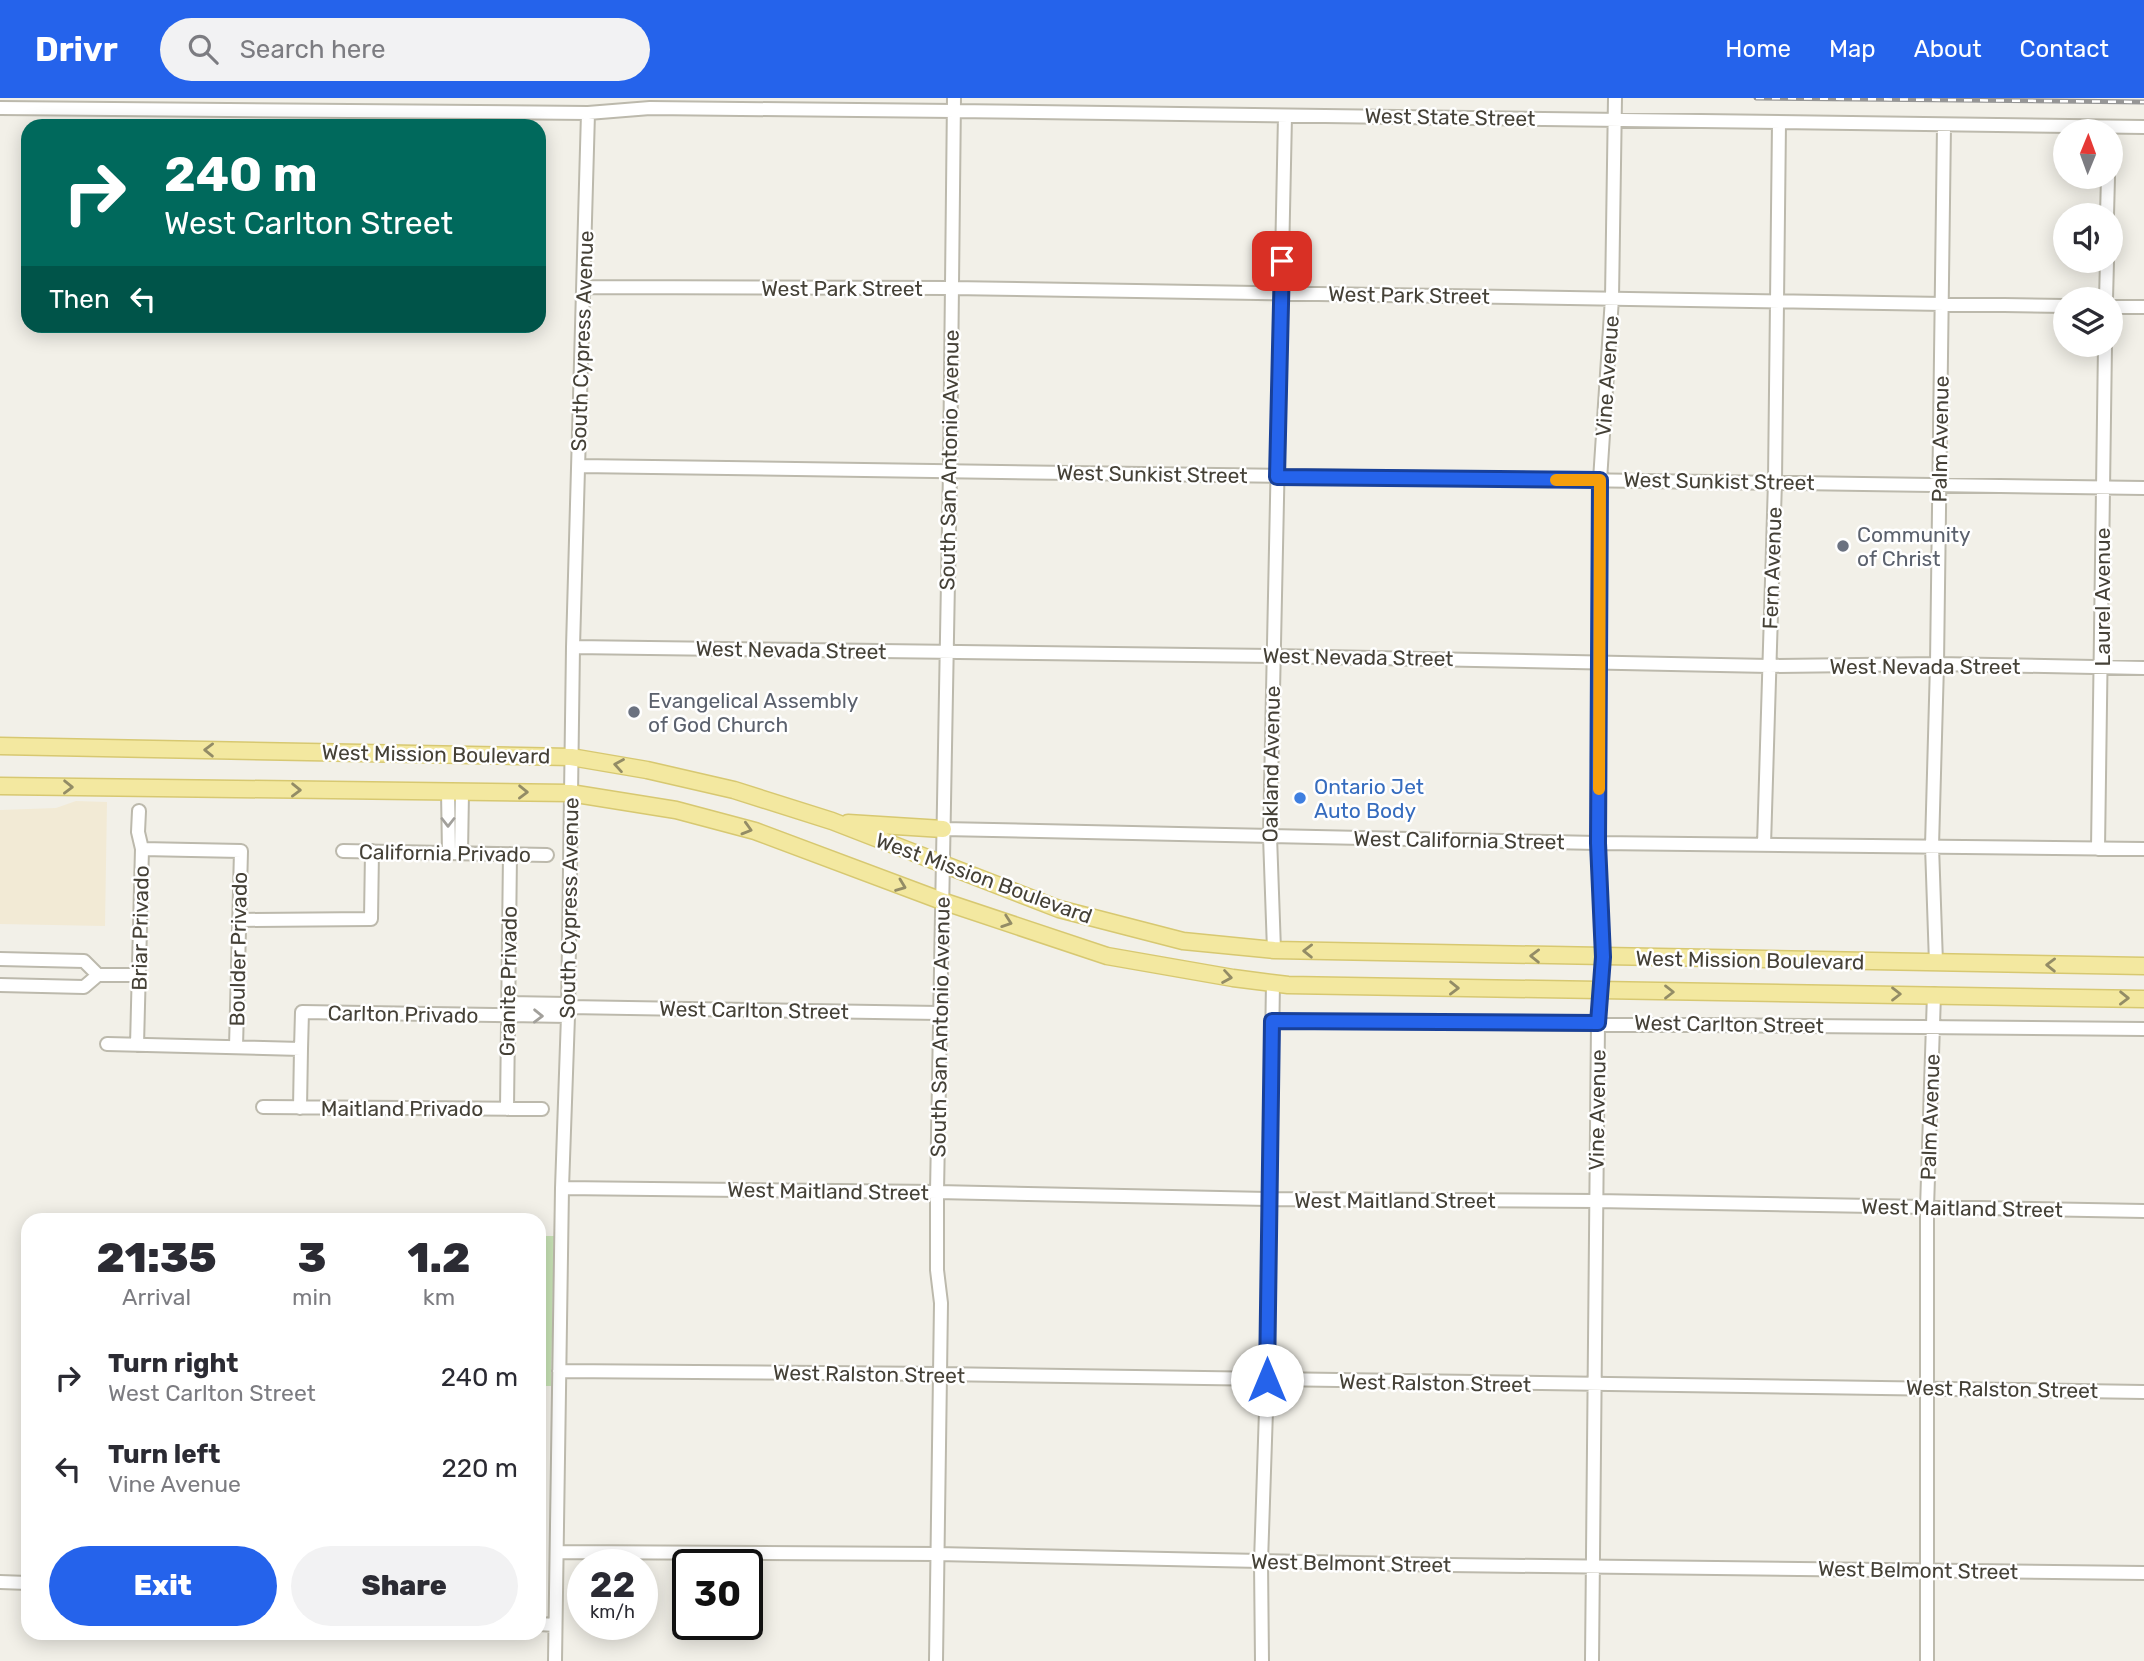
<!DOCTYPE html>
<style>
body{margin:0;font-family:Rubik,sans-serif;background:#f2f2f3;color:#2b2b33;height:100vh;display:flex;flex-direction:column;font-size:26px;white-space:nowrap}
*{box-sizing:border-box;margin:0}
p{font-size:23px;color:#7c7c81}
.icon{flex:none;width:38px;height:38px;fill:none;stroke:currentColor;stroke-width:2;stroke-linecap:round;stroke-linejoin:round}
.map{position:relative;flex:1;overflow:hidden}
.details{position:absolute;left:21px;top:1115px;width:525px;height:427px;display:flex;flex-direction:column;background:#fff;border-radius:21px;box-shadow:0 4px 18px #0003}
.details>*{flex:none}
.hud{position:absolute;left:21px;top:21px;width:525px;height:214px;border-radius:21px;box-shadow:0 4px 18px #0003;background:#00695c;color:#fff;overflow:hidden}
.needle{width:46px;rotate:1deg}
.tools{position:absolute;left:2053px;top:21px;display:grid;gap:14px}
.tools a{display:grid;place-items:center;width:70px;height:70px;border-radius:50%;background:#fff;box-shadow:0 4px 18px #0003;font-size:35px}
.speed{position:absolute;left:567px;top:1451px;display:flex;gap:14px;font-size:35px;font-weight:700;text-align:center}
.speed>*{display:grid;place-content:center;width:91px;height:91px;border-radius:50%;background:#fff;box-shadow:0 4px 18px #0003;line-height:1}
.speed small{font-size:18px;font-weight:400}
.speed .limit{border:4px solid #111;border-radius:10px;background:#fff;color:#111}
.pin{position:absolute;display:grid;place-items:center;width:60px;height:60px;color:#fff;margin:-30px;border-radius:14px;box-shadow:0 4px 10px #0006}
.me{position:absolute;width:77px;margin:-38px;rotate:0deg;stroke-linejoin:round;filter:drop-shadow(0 0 5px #0008)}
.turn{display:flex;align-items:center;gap:24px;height:147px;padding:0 28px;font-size:32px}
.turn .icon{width:91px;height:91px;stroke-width:2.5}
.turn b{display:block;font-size:49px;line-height:60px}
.then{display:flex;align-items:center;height:66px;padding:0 28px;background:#0003;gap:14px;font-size:26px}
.eta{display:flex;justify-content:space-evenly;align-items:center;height:119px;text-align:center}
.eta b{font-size:42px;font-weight:800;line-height:49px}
.action{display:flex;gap:14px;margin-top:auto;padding:14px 28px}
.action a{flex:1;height:80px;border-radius:42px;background:#2563eb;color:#fff;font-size:28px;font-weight:800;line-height:80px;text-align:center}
.action a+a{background:#f2f2f3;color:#2b2b33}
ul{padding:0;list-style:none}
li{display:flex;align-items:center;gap:21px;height:91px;padding:0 28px}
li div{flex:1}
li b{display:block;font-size:26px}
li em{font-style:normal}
header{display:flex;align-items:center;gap:42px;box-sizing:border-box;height:98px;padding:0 35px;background:#2563eb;color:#fff}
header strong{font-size:33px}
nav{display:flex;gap:38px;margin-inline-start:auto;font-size:24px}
.search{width:490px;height:63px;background:#f2f2f3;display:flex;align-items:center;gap:18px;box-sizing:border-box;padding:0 24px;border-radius:38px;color:#7c7c81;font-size:26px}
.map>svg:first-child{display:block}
</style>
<header>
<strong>Drivr</strong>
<div class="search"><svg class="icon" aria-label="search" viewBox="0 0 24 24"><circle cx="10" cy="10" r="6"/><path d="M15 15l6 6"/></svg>Search here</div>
<nav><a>Home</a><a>Map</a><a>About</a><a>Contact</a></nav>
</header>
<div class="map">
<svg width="2144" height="1563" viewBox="0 0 2144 1563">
<rect width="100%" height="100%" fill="#f2f0e8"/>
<path fill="#f2ead5" d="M76 703 107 704 105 828 0 826V712L56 710Z"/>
<path fill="#c7e2b5" d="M539 1138H554L551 1288H539Z"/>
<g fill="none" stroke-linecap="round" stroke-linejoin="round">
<g stroke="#bcb9ac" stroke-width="16">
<path id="minor" d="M0 10 588 15 650 10 953 13 2144 29
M2107 117 2108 79
M584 189 951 190 2065 208
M2106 201 2107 163
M2110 209H2144
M579 368 2144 390
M573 549 1273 558 1769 568 1937 566 2144 570
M448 693 449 755
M943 731 1598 745 2144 751
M1764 747 1775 383 1779 25
M142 751 241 753 236 949
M2098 751 2105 247
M343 753 547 757
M461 755 462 694
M239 822 371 821 372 753
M1274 852 1270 738 1285 18
M0 861 84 863 98 877
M1936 865 1932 748 1937 566 1944 27
M0 887 84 889 98 877H139
M508 905 568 906
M568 909 939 915
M1271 923 2144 931
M107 946 301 951 302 914 568 918
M137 947 142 751 138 734 139 713
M263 1009 542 1011
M300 1010 301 951
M507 1011 510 756
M562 1090 937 1094 1268 1101 1596 1103 2144 1113
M559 1273 940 1276 2144 1294
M557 1454 937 1456 1449 1467 2144 1475
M0 1484 28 1485
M539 1526 555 1527
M555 1563 562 1090 568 918 573 549 588 15
M936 1563 941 1205 937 1172V1094L950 372 954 0
M1262 1563 1261 1464 1267 1282 1273 884
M1592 1563 1598 925 1603 859 1598 745 1600 382 1612 200 1615 0
M1927 1563V1110L1934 896"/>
</g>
<g stroke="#d7c871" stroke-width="19">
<path id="major" d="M0 648 571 659 647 672 734 692 832 723 1059 811 1183 843 1274 852 2144 868
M0 688 570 695 676 712 755 733 942 803 1107 858 1233 880 1288 887 2144 901
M848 725 943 731"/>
</g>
<use href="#minor" stroke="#fff" stroke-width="12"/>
<use href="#major" stroke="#f3e8a0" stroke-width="16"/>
<g stroke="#969696" stroke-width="5">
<path id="rail" d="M1756 0 2144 4"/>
</g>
<use href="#rail" stroke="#fff" stroke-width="2.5" stroke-dasharray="8" stroke-linecap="butt"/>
</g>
<defs><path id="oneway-chevron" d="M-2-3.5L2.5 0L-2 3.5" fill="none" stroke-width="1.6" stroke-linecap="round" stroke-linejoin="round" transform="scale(1.75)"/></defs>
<g stroke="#938c66">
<use href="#oneway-chevron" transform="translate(209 652) rotate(-179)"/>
<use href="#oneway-chevron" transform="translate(619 667) rotate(-170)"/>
<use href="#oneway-chevron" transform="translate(68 689) rotate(1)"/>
<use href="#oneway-chevron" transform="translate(296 692) rotate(1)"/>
<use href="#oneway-chevron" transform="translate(523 694) rotate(1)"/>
<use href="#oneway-chevron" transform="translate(747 731) rotate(16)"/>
<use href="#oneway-chevron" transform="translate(901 788) rotate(21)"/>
<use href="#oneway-chevron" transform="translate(1007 824) rotate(19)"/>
<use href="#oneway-chevron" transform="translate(1308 853) rotate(-179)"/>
<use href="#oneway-chevron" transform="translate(1535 858) rotate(-179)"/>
<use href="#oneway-chevron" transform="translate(2051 867) rotate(-179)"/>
<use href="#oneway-chevron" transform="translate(1227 879) rotate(9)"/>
<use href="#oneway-chevron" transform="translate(1454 890) rotate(1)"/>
<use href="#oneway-chevron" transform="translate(1669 894)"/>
<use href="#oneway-chevron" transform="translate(1896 896)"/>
<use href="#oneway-chevron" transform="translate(2124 900) rotate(1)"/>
</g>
<g stroke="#a2a09b">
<use href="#oneway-chevron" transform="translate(448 724) rotate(90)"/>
<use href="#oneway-chevron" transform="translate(538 918) rotate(1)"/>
</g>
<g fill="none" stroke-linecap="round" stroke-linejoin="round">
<g stroke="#184099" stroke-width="18">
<path id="route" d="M1267 1282 1272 923 1598 925 1603 859 1598 745 1600 382 1277 379 1282 163"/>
</g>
<use href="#route" stroke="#2563eb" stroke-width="12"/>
<path stroke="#f59e0b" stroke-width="12" d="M1556 382H1600L1599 691"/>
</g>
<g fill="#6b7280" stroke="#fff" stroke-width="2.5">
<circle cx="1843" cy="448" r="7"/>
<circle cx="634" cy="614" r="7"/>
</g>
<circle fill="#3f7fe0" stroke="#fff" stroke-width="2.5" cx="1300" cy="700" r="7"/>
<g text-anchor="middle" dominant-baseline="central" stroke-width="5" stroke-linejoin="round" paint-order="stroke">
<g font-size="21" fill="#454137" stroke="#fff">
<text transform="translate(1450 19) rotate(1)">West State Street</text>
<text x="842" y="190">West Park Street</text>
<text transform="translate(1409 197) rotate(1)">West Park Street</text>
<text transform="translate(582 243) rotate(-88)">South Cypress Avenue</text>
<text transform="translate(1607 278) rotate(-86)">Vine Avenue</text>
<text transform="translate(1940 341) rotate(-89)">Palm Avenue</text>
<text transform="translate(949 362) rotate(-89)">South San Antonio Avenue</text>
<text transform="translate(1152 376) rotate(1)">West Sunkist Street</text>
<text transform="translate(1719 383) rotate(1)">West Sunkist Street</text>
<text transform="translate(1772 470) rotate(-88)">Fern Avenue</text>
<text transform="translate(2102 499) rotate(-90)">Laurel Avenue</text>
<text transform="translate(791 552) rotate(1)">West Nevada Street</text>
<text transform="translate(1358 559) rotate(1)">West Nevada Street</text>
<text x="1925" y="568">West Nevada Street</text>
<text transform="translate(436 656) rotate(1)">West Mission Boulevard</text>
<text transform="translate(1271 666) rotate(-89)">Oakland Avenue</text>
<text transform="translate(1459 742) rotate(1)">West California Street</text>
<text transform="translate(445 755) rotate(1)">California Privado</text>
<text transform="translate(984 780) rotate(20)">West Mission Boulevard</text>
<text transform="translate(569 810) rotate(-89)">South Cypress Avenue</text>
<text transform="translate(140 830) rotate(-89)">Briar Privado</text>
<text transform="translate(238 851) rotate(-89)">Boulder Privado</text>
<text transform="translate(1750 862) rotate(1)">West Mission Boulevard</text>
<text transform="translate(508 883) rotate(-89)">Granite Privado</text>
<text transform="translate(754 912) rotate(1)">West Carlton Street</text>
<text transform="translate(403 916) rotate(1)">Carlton Privado</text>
<text transform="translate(1729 926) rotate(1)">West Carlton Street</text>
<text transform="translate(940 929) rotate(-89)">South San Antonio Avenue</text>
<text x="402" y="1010">Maitland Privado</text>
<text transform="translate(1597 1012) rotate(-89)">Vine Avenue</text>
<text transform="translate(1930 1019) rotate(-88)">Palm Avenue</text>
<text transform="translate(828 1093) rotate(1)">West Maitland Street</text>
<text x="1395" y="1102">West Maitland Street</text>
<text transform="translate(1962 1110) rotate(1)">West Maitland Street</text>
<text transform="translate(869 1276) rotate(1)">West Ralston Street</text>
<text transform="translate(1435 1285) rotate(1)">West Ralston Street</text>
<text transform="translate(2002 1291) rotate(1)">West Ralston Street</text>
<text transform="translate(1351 1465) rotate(1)">West Belmont Street</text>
<text transform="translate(1918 1472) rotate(1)">West Belmont Street</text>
</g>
<g font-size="21" fill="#5b616d" stroke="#fff" text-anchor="start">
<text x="1857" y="436">Community<tspan x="1857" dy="24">of Christ</tspan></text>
<text x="648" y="602">Evangelical Assembly<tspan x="648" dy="24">of God Church</tspan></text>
</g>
<g font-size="21" fill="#366cbe" stroke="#fff" text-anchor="start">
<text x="1314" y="688">Ontario Jet<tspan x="1314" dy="24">Auto Body</tspan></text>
</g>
</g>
</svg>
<div class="tools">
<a><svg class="needle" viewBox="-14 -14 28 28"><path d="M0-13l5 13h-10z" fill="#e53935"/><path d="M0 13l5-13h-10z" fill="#7c7c81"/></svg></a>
<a><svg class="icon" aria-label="sound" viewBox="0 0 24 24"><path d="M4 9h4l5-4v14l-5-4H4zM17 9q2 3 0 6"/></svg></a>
<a><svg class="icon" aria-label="layers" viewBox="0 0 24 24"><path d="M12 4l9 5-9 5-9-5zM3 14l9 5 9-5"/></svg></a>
</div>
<div class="speed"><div>22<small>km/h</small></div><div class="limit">30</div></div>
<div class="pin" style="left:1282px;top:163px;background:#d93025"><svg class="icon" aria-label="arrive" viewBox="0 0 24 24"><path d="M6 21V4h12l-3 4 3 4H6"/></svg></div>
<svg class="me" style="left:1267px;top:1282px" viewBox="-20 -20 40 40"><circle r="19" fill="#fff"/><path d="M0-13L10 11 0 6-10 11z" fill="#2563eb"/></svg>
<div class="hud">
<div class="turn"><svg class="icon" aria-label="right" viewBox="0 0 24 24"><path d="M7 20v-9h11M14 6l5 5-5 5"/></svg><div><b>240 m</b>West Carlton Street</div></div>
<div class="then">Then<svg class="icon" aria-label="left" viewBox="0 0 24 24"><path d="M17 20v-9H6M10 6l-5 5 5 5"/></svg></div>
</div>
<section class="details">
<div class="eta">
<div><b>21:35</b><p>Arrival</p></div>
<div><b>3</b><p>min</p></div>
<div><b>1.2</b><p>km</p></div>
</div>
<ul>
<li><svg class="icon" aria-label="right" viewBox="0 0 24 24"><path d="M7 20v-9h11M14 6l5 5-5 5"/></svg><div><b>Turn right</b><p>West Carlton Street</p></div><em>240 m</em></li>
<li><svg class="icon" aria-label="left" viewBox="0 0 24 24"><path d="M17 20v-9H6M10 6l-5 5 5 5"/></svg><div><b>Turn left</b><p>Vine Avenue</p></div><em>220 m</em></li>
</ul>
<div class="action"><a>Exit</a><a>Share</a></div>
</section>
</div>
